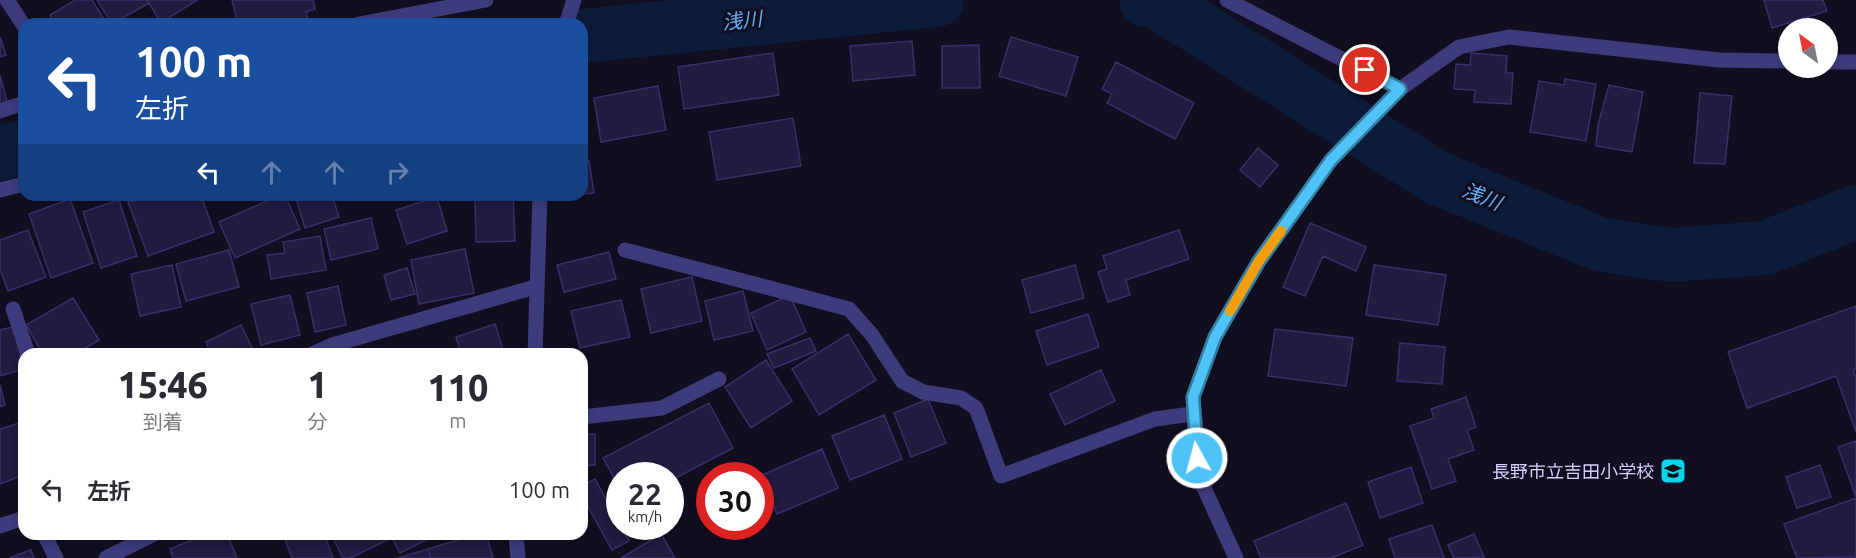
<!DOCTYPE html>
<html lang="ja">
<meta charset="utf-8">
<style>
body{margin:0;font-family:Ubuntu,"Noto Sans JP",sans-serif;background:#f2f2f3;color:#2b2b33;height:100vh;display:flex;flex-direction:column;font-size:22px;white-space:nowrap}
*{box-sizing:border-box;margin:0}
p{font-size:20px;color:#7c7c81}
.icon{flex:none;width:33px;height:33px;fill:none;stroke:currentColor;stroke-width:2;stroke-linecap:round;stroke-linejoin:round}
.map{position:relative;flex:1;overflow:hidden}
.details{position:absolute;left:18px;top:348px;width:570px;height:192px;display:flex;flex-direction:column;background:#fff;border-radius:18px;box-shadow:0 3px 9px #0003}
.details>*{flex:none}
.banner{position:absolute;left:18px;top:18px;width:570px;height:183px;border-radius:18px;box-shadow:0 3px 9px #0003;background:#1a4fa0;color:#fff;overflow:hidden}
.needle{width:39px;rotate:328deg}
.controls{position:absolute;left:1778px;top:18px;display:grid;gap:12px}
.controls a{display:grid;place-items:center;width:60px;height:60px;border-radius:50%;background:#fff;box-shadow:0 3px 9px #0003;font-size:30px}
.speed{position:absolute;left:606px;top:462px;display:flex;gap:12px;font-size:30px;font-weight:700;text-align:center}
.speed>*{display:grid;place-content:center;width:78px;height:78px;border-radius:50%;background:#fff;box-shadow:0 3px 9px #0003;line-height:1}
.speed small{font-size:15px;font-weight:400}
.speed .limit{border:9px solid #d22;background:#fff;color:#111}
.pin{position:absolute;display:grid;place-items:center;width:51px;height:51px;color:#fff;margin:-26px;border:3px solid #fff;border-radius:50%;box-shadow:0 2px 6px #0007}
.me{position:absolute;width:66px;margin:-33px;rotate:353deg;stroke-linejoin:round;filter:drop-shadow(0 0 4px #0008)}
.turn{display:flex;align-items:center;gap:21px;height:126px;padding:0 18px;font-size:27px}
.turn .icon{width:78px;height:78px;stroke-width:2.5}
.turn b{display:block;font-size:42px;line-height:51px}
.lanes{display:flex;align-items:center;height:57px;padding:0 18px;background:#0003;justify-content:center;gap:30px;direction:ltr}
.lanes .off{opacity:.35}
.eta{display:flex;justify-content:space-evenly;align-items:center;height:102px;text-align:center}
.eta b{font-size:36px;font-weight:800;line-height:42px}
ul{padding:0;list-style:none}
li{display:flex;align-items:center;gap:18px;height:78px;padding:0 18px}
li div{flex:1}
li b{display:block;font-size:22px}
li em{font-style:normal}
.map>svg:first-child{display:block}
</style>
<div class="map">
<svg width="1856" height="558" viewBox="0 0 1856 558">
<rect width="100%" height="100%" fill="#110e20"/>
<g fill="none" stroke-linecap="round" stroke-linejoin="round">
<path stroke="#0b1c3b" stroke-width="54" d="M1146 0 1159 3 1437 178 1602 245 1671 255 1765 248 1856 212
M582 36 937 0
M0 153 24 147"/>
</g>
<path fill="#231b40" stroke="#3a2e6b" stroke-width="1.5" d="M75 0H92L107 24H55L50 15Z
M97 0H147L149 3 112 24Z
M147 0H197L161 23Z
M232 0H313L315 9 306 12 309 22 302 24H238Z
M1764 0H1823L1827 11 1772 28Z
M0 37 6 55 0 57Z
M1011 37 1078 57 1066 96 999 76Z
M912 41 915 75 853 81 850 46Z
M979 45 980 88H942V46Z
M773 53 779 95 684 109 678 67Z
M1471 53 1507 56 1506 73H1513L1511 104 1474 102 1475 90 1454 89 1456 64 1470 65Z
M1116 62 1194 103 1175 139 1107 103 1112 94 1102 89Z
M0 75 7 102 0 104Z
M1565 79 1596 84 1586 141 1530 132 1539 81 1564 85Z
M1609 85 1643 92 1632 152 1596 146 1598 125Z
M658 86 666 130 601 142 594 98Z
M1700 93 1732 96 1725 164 1694 163Z
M793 118 801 166 717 180 709 132Z
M1258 148 1278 165 1260 187 1240 170Z
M589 160 594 193 582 194V161Z
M148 195H201L214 232 148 256 128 202Z
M281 195H285L300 229 235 258 219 222Z
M295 195H332L339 217 305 228Z
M475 195H513L515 241 476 242Z
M437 197 447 231 407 244 396 210Z
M70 199 93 263 51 278 29 214Z
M119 200 137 256 101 268 83 212Z
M371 218 378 249 331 260 324 229Z
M1310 223 1366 247 1356 271 1323 256 1305 296 1283 287Z
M28 230 46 277 8 291 0 269V240Z
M1179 230 1189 259 1126 280 1130 295 1108 302 1098 272 1107 269 1103 256Z
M320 236 326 270 271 279 267 255 285 253 283 242Z
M465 249 474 293 419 304 411 260Z
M229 250 239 287 186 301 176 264Z
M609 252 616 279 564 292 557 265Z
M172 265 181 307 140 316 131 274Z
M1075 265 1084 298 1031 313 1022 280Z
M1374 265 1446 275 1438 325 1366 315Z
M407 268 415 294 391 300 384 275Z
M692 277 702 321 651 333 641 289Z
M338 286 346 325 315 332 307 293Z
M743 291 753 331 714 340 705 301Z
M290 295 300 335 261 345 251 304Z
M790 295 806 332 767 350 751 313Z
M73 298 99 340 76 354H43L26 325Z
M621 300 630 337 580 348 571 311Z
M1856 306V369L1853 370 1856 378V432L1836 376 1747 408 1728 352Z
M1088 314 1099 347 1047 365 1036 331Z
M495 324 504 353 461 354 456 337Z
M241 325 255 354H201L209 350 206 342Z
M13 327 24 369 0 376V330Z
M1275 329 1353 338 1346 386 1268 376Z
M848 334 876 380 819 415 792 369Z
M810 338 816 351 774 368 767 354Z
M1400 343 1445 347 1442 384 1397 381Z
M766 360 792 401 751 428 725 387Z
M1101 370 1115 401 1065 425 1050 394Z
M0 385 5 405 0 407Z
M1466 397 1476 427 1467 430 1474 450 1448 459 1456 481 1432 489 1410 426 1434 418 1431 409Z
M928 399 946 443 911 457 894 413Z
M709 403 733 448 670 481V476H620V489L603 458Z
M884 415 902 459 850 480 832 436Z
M22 422 24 475 0 484V429Z
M582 434H595V465L582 466Z
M1856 441V497L1838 447Z
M822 449 838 488 777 514 760 476Z
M1820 465 1831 497 1797 508 1786 477Z
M1411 467 1423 503 1380 518 1368 482Z
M595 479 629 541 612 550 588 507 582 511V486Z
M760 495 768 508 760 513Z
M1856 498V557L1797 558 1784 524Z
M1346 503 1363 545 1331 558H1261L1254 541Z
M1432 525 1444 558H1395L1389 539Z
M207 534H227L237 558H173L170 549Z
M283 534H324L333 558H292Z
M331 534H390L392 538 350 558H343Z
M390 534H438L400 553Z
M478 534H486L493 558H431L428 549Z
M661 534 675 558H621Z
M1474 534 1484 557 1454 558 1448 545Z
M428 549 431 558H398Z
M31 550 34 558H9Z"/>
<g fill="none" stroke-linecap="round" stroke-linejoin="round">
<path stroke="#3e3b7d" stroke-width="15" d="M7 0 24 26
M1227 0 1400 89
M359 24 486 0
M566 24 574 0
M1827 62H1856
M0 111 24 103
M0 190 24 184
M625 250 849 309 872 335 902 381 923 392 961 398 976 408 1001 476 1155 419 1192 414
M13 309 28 354
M312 354 332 345 535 287
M535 354 540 195
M582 417 662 408 719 379
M0 526 24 518
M44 534 56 558
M516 534 518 558
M106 558 154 534
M1236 558 1200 479 1193 397 1215 337 1259 261 1331 160 1400 89 1459 47 1509 37 1719 60 1788 61"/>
</g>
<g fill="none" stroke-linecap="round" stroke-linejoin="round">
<g stroke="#337fa1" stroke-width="15">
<path id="route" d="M1197 458 1193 397 1215 337 1259 261 1331 160 1400 89 1365 70"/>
</g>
<use href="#route" stroke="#4fc3f7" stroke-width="10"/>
<path stroke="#f59e0b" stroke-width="10" d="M1230 311 1259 261 1281 231"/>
</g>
<defs>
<g id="school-square" transform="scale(1.35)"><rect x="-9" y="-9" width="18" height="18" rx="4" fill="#0ad4ed" stroke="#110e20"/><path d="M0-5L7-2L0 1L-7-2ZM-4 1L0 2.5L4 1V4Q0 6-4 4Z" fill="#111"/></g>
</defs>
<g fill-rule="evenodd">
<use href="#school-square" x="1673" y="471"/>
</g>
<g text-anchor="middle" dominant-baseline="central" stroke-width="6" stroke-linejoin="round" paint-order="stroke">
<g font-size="18" fill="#d4cefd" stroke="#110e20" text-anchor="end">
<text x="1654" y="471">長野市立吉田小学校</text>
</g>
<g font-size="20" font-style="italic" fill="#61b1f8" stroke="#110e20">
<text transform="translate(742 20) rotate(-6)">浅川</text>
<text transform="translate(1482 196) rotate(22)">浅川</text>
</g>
</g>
</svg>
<div class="controls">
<a><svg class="needle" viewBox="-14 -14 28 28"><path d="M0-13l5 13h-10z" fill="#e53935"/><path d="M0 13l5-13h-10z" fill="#7c7c81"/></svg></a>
</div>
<div class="speed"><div>22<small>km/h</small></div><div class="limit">30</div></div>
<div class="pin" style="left:1365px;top:70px;background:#d93025"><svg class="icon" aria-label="arrive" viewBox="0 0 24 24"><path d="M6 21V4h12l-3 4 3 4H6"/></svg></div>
<svg class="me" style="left:1197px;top:458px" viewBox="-20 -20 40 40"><circle r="17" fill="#4fc3f7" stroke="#fff" stroke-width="3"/><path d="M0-11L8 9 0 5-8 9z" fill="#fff"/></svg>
<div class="banner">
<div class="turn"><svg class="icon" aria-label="left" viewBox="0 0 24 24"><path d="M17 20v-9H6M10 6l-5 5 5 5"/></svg><div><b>100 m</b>左折</div></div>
<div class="lanes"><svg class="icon" aria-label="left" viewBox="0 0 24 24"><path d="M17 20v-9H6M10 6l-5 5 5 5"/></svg><svg class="icon off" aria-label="ahead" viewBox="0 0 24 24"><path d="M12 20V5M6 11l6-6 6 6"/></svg><svg class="icon off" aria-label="ahead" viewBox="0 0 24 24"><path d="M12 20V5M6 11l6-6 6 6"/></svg><svg class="icon off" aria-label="right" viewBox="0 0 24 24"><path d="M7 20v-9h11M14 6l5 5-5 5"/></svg></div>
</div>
<section class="details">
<div class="eta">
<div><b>15:46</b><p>到着</p></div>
<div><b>1</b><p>分</p></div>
<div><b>110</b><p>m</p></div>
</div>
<ul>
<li><svg class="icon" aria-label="left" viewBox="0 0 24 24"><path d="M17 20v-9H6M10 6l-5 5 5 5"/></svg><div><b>左折</b></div><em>100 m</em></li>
</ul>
</section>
</div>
